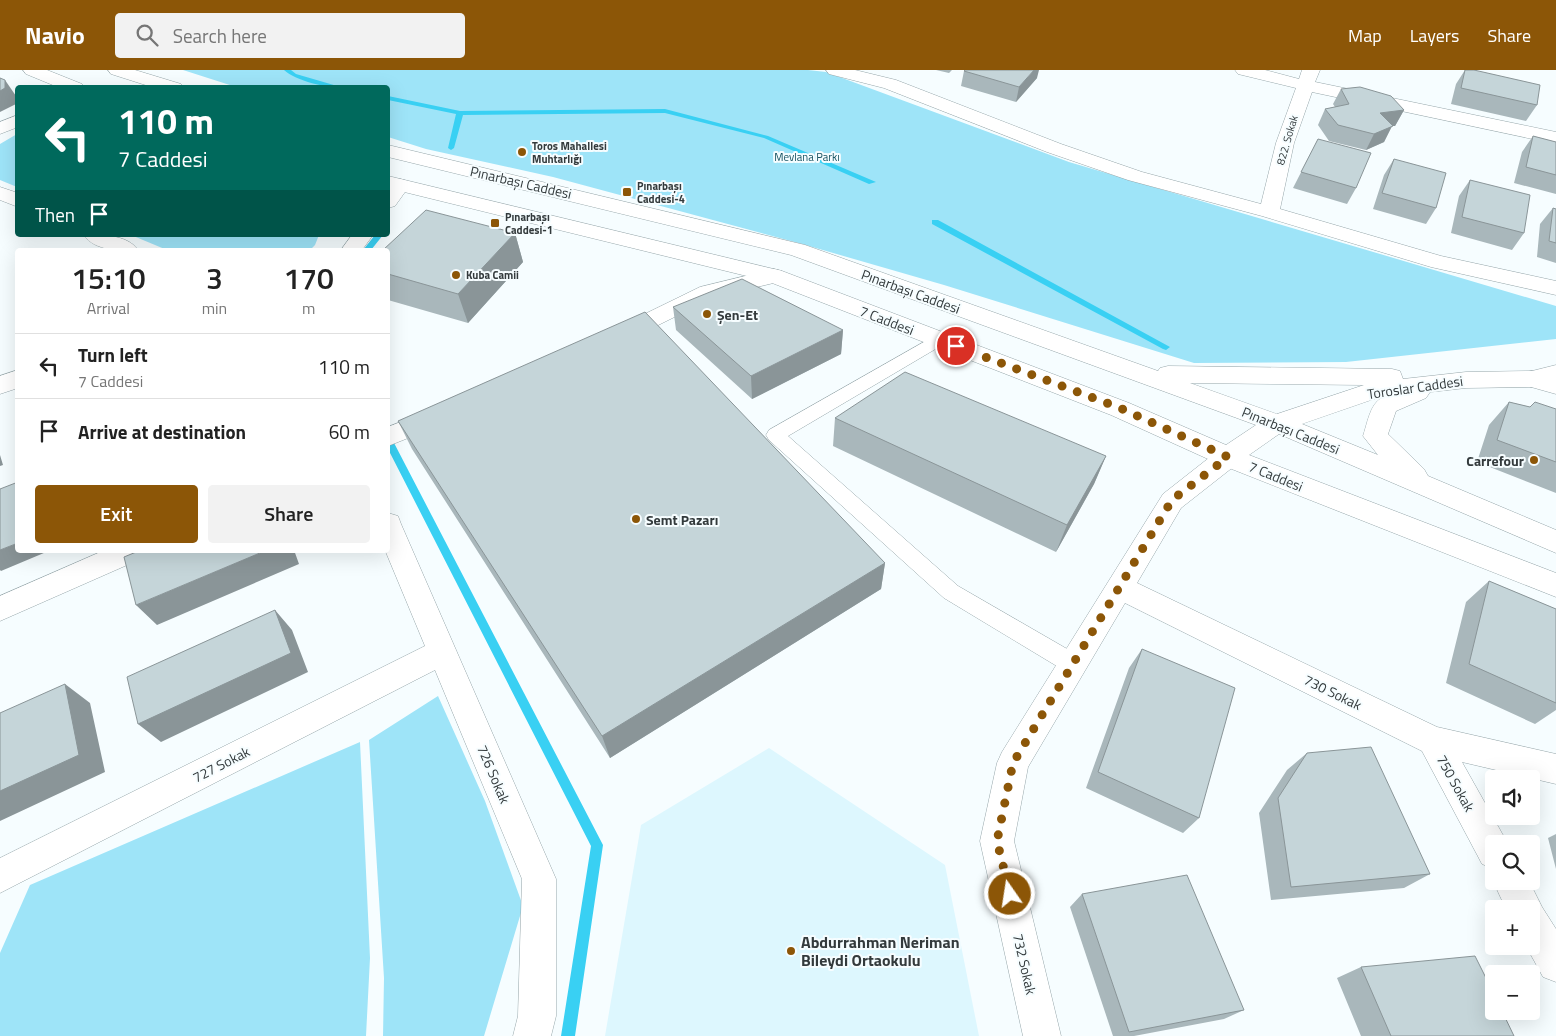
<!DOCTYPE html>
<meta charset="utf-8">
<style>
body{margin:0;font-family:"Titillium Web",sans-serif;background:#f2f2f2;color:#222;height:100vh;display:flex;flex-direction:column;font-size:19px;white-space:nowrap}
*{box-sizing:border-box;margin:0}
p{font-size:16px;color:#767676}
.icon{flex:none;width:28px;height:28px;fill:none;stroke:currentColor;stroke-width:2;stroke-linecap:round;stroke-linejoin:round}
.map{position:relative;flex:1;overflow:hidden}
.details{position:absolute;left:15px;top:178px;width:375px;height:305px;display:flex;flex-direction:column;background:#fff;border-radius:5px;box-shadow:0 5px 20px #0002}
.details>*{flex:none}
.guide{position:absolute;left:15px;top:15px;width:375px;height:152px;border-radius:5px;box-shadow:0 5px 20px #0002;background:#00695c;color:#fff;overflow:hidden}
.buttons{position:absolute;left:1485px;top:700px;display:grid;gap:10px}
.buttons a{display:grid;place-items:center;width:55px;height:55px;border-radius:5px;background:#fff;box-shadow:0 5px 20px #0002;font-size:25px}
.pin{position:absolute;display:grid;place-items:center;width:42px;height:42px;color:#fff;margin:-21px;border:2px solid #fff;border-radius:50%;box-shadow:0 1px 5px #0007}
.me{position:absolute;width:55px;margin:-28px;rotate:347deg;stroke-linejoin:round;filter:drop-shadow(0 0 4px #0008)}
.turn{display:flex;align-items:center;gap:18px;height:105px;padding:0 20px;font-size:22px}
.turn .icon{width:65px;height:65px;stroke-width:2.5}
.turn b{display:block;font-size:35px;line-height:42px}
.then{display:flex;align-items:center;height:48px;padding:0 20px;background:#0003;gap:10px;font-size:19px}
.eta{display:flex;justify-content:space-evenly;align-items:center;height:85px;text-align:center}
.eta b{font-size:30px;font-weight:600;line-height:35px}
.button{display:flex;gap:10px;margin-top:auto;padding:10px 20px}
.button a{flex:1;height:58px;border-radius:5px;background:#8c5607;color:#fff;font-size:20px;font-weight:600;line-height:58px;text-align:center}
.button a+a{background:#f2f2f2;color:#222}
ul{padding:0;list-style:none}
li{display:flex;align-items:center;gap:15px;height:65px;padding:0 20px;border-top:1px solid #e0e0e0}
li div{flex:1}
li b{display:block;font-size:19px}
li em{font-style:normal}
header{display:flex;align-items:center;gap:30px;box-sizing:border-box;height:70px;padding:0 25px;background:#8c5607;color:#fff}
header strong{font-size:24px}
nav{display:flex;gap:28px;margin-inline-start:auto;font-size:18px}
.search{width:350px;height:45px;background:#f2f2f2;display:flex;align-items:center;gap:12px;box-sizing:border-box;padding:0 18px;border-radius:5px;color:#767676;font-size:19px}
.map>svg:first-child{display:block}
</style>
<header>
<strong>Navio</strong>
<div class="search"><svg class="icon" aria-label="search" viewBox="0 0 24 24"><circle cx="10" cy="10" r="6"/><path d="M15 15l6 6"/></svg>Search here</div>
<nav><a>Map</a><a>Layers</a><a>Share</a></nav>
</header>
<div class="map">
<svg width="1556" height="966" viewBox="0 0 1556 966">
<rect width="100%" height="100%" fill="#f6fdff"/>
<path fill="#ddf7fe" d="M769 678 945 795 979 966H605L641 755Z"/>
<path fill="#9ee4f8" d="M183 0H808L826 2 1069 92 1556 236V269L1346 292 1194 293 944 215 802 174 553 107 426 79 388 67V18L236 17Z
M17 64V117L0 110V74Z
M131 165H319L315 175 310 180H167Z
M438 626 485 731 523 836 484 966H383L384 908 369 670Z
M360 672 370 888 366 966H0V883L30 815Z"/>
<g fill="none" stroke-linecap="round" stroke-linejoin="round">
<path fill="#39d0f3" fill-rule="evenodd" d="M284 0H291L296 4 344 18C327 18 296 11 284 0Z
M388 26 460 41 665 39 768 66 876 112 869 114 764 68 665 43 463 45 454 78 451 80 448 78 456 44 388 30Z
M932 150H938L1170 277 1166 280 1163 279 932 154Z
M375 165H383L371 180H363Z
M388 368 393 371 603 775 575 966H561L591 776 388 379Z"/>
<g stroke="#96a6aa" stroke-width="1">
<path id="service" d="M938 264 944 266 946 270 944 274 788 366 958 516 1081 587 1084 594 1081 601 1073 604 1065 601 944 528 769 370 766 365 769 360Z"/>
</g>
<g stroke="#96a6aa" stroke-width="1">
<path id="minor" d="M826 0H855L896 10 1061 74 1142 102 1261 134 1276 73 1296 18 1238 4 1235 0H1265L1299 9 1302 0H1320L1315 12 1556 62V74L1312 22 1294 73 1280 139 1441 186 1556 211V225L1431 197 1262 146 1128 110 1047 82 884 18 829 4Z
M18 45V57L0 64V52Z
M400 109 407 111 410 115 395 136 388 138V119L393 111Z
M0 117 18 123V137L0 130Z
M84 165C101 165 127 164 138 180 121 180 95 182 84 165Z
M352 165H373L362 180H341Z
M774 199 782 201 785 206 782 211 715 227 626 271 618 274 610 271 607 266 610 261 700 217Z
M18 300V318L0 324V306Z
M1532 301 1556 308V324L1524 315 1520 309 1524 303Z
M437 338 446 341 449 347 446 353 388 376V357Z
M1228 377 1237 380 1241 387 1237 394 1181 438 1137 513 1437 657 1556 684V714L1462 692 1508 774H1494V799L1482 794 1422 681 1125 533 1028 697 1014 771 1061 966H1023L980 771 997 693 1002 682 1163 424 1219 380Z
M388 443 398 446 401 454 556 809V946L551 966H513L518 946 522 809 435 600 0 823V788L425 576 385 480H388Z
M105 480H147L143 488 0 551V526Z
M1494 808V811H1529L1542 837 1556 859V912L1543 907 1526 876H1531V839H1506L1493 811Z"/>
</g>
<g stroke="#96a6aa" stroke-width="1">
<path id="tertiary" d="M23 0H47L82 14 84 18H60L26 4Z
M108 0H135L181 14 183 18H155L111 4Z
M388 75 805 175 1158 301 1160 298 1168 296 1392 299 1400 301 1403 309 1466 302 1532 301 1556 295V311L1532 317 1466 318 1430 322 1426 328 1396 341 1388 364 1424 399 1428 406 1556 460V483L1279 364 1249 385 1556 503V527L1219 394 1111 345 767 211 388 118V106L782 201 1129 333 1226 375 1256 355 791 185 388 87ZM1190 313 1364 315 1277 344ZM1377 328H1382C1370 333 1367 355 1363 366L1378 385 1302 354Z"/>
</g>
<use href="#service" fill="#fff" fill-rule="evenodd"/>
<use href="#minor" fill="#fff" fill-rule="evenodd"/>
<use href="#tertiary" fill="#fff" fill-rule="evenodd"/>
</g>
<path fill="#a9b7bb" d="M936 0H952L949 3Z
M1465 0H1474L1537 35 1526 51 1451 34 1456 14Z
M964 1 1037 8 1016 32 961 16Z
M1341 19 1404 40 1395 56H1392L1384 72 1366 80 1329 71 1318 55 1325 39 1335 37 1333 34Z
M1533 66 1556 72V124L1514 113 1522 82Z
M1318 69 1356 118 1347 134 1293 118Z
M1394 89 1436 138 1426 154 1373 139 1384 105Z
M1470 110 1524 163 1512 180 1451 163 1459 126Z
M1553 138 1556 139V193L1537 187 1540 154Z
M515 163 523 192 468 253 388 230V180Z
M673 237 843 260 841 284 752 329 676 260Z
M1509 332 1530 337 1556 339V423L1477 392 1489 355Z
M835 348 1106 386 1094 414 1056 482 833 376Z
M398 351 885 493 881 519 610 688 412 379Z
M1489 511 1556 539V640L1535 654 1446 613 1466 532Z
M1142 579 1199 748 1183 763 1086 718 1129 598Z
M1307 683 1430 804 1404 818 1271 830 1259 743 1287 700Z
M1556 764V799L1548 768Z
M1082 824 1244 940 1224 949 1134 966H1113L1070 837Z
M1361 897 1514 966H1361L1337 908Z"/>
<path fill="#8a9598" d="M1034 0H1039L1037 8 1016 32 1019 17Z
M5 10 16 26V34L0 42V21Z
M1404 40 1395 56H1392L1384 72 1366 80 1374 64 1380 43Z
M515 163 523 192 468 253 458 224Z
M843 260 841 284 752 329 751 306Z
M0 385 3 395 0 396Z
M1106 386 1094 414 1056 482 1067 455Z
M18 473V480H51L1 501 0 500V480Z
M267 480H294L299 494 157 555 136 535Z
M885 493 881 519 610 688 602 666Z
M275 540 292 560 308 602 161 672 138 654Z
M65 614 90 633 105 702 0 751V721Z"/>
<path fill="#c5d5d9" stroke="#8a9598" d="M965 0H1034L1019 17 964 1Z
M1465 0H1474L1540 15 1537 35 1461 18Z
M0 8 5 10V18L0 21Z
M1360 17 1391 26 1404 40 1380 43 1393 56 1374 64 1338 55 1325 39 1349 34 1341 19Z
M1533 66 1556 72V105L1526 97Z
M1318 69 1371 83 1356 118 1301 102Z
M1394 89 1446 103 1436 138 1382 123Z
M1470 110 1530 125 1524 163 1462 147Z
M1553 138 1556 139V173L1549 171Z
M426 140 515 163 458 224 388 204V180H383Z
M742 209 843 260 751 306 673 237Z
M645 242 885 493 602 666 398 351Z
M905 302 1106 386 1067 455 835 348Z
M1509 332 1530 337 1535 332 1556 339V392L1497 370Z
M18 412V473L0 480V419Z
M141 480H267L136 535 124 487Z
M1489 511 1556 539V633L1469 594Z
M275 540 291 583 138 654 127 607Z
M1142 579 1235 618 1199 748 1098 702Z
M65 614 79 685 0 721V643Z
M1371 677 1430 804 1291 817 1278 728 1307 683Z
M1187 805 1244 940 1129 962 1082 824Z
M1475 886 1494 924V941H1502L1514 966H1391L1361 897Z"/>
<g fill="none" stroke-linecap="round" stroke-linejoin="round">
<path stroke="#8c5607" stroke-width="9" stroke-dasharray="0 16.2" d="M956 276 1120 338 1228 387 1172 430 1013 693 997 771 1010 824"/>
</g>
<g fill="#8c5607" stroke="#f6fdff" stroke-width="2">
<circle cx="522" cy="82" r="5"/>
<rect x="622" y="117" width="10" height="10" rx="2.5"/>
<rect x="490" y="148" width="10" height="10" rx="2.5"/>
<circle cx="456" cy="205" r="5"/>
<circle cx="707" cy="244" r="5"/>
<circle cx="1534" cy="390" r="5"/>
<circle cx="636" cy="449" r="5"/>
<circle cx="791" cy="881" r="5"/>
</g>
<g text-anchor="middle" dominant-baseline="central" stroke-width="4" stroke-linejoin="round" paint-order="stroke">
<g font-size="11" fill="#333a3c" stroke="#f6fdff">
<text transform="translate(1287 70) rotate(-74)">822. Sokak</text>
</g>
<g font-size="11" font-weight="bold" fill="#333a3c" stroke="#f6fdff" text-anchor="start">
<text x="532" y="76">Toros Mahallesi<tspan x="532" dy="13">Muhtarlığı</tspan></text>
<text x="637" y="116">Pınarbaşı<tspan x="637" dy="13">Caddesi-4</tspan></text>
<text x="505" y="147">Pınarbaşı<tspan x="505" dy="13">Caddesi-1</tspan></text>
<text x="466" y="205">Kuba Camii</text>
</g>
<g font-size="11" fill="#165261" stroke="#f6fdff">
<text x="807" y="87">Mevlana Parkı</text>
</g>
<g font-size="14" fill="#333a3c" stroke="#f6fdff">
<text transform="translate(521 112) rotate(13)">Pınarbaşı Caddesi</text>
<text transform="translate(911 221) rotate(20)">Pınarbaşı Caddesi</text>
<text transform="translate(887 250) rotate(21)">7 Caddesi</text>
<text transform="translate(1415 317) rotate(-8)">Toroslar Caddesi</text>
<text transform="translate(1291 360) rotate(22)">Pınarbaşı Caddesi</text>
<text transform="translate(1276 406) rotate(22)">7 Caddesi</text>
<text transform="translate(1333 622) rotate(26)">730 Sokak</text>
<text transform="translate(221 694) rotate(-27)">727 Sokak</text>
<text transform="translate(494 704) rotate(67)">726 Sokak</text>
<text transform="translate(1456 713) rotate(61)">750 Sokak</text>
<text transform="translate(1025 894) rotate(77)">732 Sokak</text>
</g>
<g font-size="14" font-weight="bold" fill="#333a3c" stroke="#f6fdff" text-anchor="start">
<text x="717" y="244">Şen-Et</text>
<text x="1524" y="390" text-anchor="end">Carrefour</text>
<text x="646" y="449">Semt Pazarı</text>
</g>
<g font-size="16" font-weight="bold" fill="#333a3c" stroke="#f6fdff" text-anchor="start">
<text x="801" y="872">Abdurrahman Neriman<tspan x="801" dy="18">Bileydi Ortaokulu</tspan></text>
</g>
</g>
</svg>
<div class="buttons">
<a><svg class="icon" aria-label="sound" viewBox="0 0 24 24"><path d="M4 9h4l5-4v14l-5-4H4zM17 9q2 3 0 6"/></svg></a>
<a><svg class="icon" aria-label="search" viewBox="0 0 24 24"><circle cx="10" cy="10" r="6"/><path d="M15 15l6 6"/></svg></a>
<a>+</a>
<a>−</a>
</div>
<div class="pin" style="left:956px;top:276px;background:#d93025"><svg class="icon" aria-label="arrive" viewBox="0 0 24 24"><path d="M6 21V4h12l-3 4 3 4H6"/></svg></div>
<svg class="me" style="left:1010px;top:824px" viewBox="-20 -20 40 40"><circle r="17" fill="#8c5607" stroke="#fff" stroke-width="3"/><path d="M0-11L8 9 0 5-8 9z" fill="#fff"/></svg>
<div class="guide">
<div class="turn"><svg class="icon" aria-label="left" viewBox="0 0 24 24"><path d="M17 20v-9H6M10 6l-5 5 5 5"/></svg><div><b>110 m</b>7 Caddesi</div></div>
<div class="then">Then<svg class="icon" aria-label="arrive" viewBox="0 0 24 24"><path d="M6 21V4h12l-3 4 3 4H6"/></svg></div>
</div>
<section class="details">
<div class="eta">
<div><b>15:10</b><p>Arrival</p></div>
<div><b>3</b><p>min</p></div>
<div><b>170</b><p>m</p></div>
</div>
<ul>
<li><svg class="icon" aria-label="left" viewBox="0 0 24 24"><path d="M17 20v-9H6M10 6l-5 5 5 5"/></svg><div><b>Turn left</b><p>7 Caddesi</p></div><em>110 m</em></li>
<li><svg class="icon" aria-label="arrive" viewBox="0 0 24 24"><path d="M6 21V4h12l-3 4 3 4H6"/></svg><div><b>Arrive at destination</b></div><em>60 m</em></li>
</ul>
<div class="button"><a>Exit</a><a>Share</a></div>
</section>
</div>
